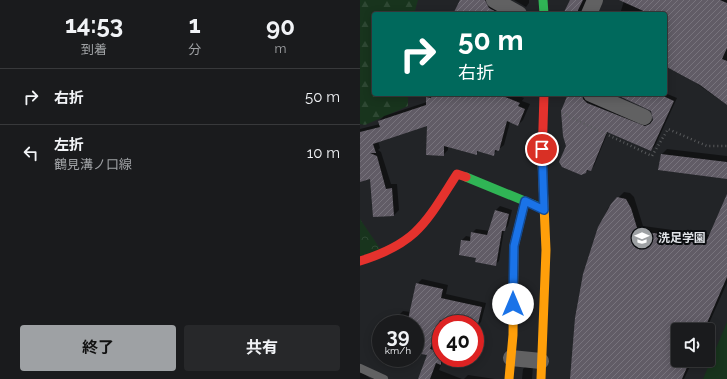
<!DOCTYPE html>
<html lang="ja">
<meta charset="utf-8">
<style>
body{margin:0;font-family:Raleway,"Noto Sans JP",sans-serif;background:#27282a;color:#f1f3f6;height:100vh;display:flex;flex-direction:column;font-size:15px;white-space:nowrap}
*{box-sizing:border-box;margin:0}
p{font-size:13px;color:#9fa1a4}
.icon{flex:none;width:22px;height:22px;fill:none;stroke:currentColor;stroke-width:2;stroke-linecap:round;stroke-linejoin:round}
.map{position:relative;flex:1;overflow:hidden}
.details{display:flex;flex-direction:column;background:#1a1b1d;width:360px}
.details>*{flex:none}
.banner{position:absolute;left:12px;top:12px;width:295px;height:84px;border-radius:4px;box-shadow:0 2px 10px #0003,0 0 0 1px #38393b;background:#00695c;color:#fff;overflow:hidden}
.buttons{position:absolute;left:311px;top:323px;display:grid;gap:8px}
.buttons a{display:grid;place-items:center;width:44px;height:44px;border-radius:4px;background:#1a1b1d;box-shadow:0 2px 10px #0003,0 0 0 1px #38393b;font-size:20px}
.speed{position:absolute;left:12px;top:315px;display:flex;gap:8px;font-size:20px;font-weight:700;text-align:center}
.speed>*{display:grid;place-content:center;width:52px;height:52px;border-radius:50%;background:#1a1b1d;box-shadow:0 2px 10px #0003,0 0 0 1px #38393b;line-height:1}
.speed small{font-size:10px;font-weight:400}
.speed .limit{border:6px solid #d22;background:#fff;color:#111}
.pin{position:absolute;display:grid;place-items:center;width:34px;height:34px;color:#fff;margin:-17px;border:2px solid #fff;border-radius:50%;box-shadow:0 1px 4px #0007}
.me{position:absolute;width:44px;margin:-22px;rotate:0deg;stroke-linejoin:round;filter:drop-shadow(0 0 3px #0008)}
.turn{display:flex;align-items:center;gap:14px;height:84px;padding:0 20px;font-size:18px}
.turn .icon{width:52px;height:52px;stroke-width:2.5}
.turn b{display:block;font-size:28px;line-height:34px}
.eta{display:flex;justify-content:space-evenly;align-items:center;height:68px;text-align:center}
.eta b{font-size:24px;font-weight:700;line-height:28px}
.action{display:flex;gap:8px;margin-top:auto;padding:8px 20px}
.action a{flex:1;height:46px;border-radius:4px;background:#9ea1a4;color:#111;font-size:16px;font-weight:700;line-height:46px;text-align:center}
.action a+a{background:#27282a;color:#f1f3f6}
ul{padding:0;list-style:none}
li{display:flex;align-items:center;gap:12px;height:56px;padding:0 20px;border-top:1px solid #38393b}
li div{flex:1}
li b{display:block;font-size:15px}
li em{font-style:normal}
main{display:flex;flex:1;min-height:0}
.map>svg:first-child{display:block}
</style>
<main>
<section class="details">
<div class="eta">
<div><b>14:53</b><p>到着</p></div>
<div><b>1</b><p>分</p></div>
<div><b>90</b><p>m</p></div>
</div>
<ul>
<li><svg class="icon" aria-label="right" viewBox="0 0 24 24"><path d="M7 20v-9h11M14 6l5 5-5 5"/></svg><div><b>右折</b></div><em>50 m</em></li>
<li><svg class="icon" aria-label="left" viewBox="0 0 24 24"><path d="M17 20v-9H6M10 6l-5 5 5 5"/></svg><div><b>左折</b><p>鶴見溝ノ口線</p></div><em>10 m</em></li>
</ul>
<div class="action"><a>終了</a><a>共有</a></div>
</section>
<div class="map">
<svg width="367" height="379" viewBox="0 0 367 379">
<defs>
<pattern id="forest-firs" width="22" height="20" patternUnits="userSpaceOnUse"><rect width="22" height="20" fill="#18341d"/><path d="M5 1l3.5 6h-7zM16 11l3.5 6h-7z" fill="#2e4833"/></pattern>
<pattern id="park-crowns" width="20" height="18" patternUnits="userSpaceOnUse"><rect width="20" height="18" fill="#18341d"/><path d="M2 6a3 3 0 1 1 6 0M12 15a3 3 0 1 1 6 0" fill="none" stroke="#2e4833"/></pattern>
<pattern id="building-hatch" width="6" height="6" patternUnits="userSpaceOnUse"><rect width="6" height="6" fill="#615c66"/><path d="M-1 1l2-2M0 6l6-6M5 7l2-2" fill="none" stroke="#77737c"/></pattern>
</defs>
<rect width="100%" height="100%" fill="#222427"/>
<path fill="url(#forest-firs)" d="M0 0H58L54 14H14V94H48V106L5 125 0 124Z"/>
<path fill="url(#park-crowns)" d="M0 219 21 250 0 256Z"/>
<path fill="#18341d" d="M367 322V379H343Z"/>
<path fill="#0007" d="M101 0H130L150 14H100Z
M154 0H169V3L166 7Z
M211 0H228V14H207Z
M261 0H367V105L322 73 305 66V14H260L264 1Z
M305 93 317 98 295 146 291 150 248 132 234 166 225 173 207 146 209 94H227L284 122 292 121 294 116 293 111 256 94Z
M67 94H154L164 98 162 101 170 104 163 120 158 125 150 122 144 145 133 154 119 151 116 153 88 146V150L83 155 68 124 18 141 20 148 18 150 21 152 31 184H37L39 210 34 215 14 216 11 178 0 172V129L20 124 19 121 24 116 67 102Z
M307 149 367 156V178L302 154Z
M264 192 270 193 274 197 283 226 350 235 367 196V283L346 330H318V360H333L324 379H211L239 228 248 208Z
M140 206 152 210 148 226 144 230 139 261 135 265 117 257 100 254 102 240 106 236 111 237 112 233 116 229 130 231 136 210Z
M62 279 88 285 86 294 126 303 121 322 116 327 115 324H104L83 319 74 344 81 346V358H84L79 370 102 379H59L68 355 55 352V324H37L39 315 43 311 51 312 57 284Z
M168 364 173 365 172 379H162L163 369Z
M0 371 11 379H0Z
M108 375 135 379H104Z"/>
<path fill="url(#building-hatch)" d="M100 0H125L129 8 140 14H93Z
M210 0H223L216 14H203Z
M259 0H360L367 3V48L362 59 367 61V105L340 85 305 66V14H290Z
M72 94 99 96 100 94H138L160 103 158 106 165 109 158 126 147 121 139 151 135 150 134 156 117 151V155L84 146V156L66 155 67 126 13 144 16 153H10L17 156 26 189 32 188 34 216 13 217 10 179 0 182V132L20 127 18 121 66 105V97L71 98Z
M208 94H222L223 99 227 103 285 126 290 124 293 120 291 111 255 94H299L314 101 291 151 247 132 231 171 227 170 226 173 221 175 202 167 199 162 206 146 203 136 201 111Z
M301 154 367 162V179L298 170Z
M367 194V277L344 330H318V360H330L322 379H210L215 318 223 274 238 227 251 204 257 197 266 199 271 208 278 231 347 240Z
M135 210 149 214 145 231H142L136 266 115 262 116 258 99 255 101 240 110 241 111 232 127 235Z
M56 283 83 289 81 298 122 307 118 324H99L80 320 70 349 81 352V365L76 363 70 379H58L67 355 55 353V324H47Z"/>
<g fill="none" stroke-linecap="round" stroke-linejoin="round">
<path stroke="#595b5d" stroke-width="2.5" stroke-dasharray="1 3" stroke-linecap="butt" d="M202 113 292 156 308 129 347 146H367"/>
<path stroke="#616162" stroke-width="8" d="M0 368 24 379"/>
<path stroke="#616162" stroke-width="16" d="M134 0 159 14
M229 14 235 0
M231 94 284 117
M151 358 181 361"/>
<path stroke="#30b455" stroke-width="9" d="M183 0 184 14
M106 177 184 209"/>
<path stroke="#ff9f0a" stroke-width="9" d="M149 379 153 335 154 246 165 201
M181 379 186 250 182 160"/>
<path stroke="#e5322d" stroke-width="9" d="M182 160 184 94
M0 261C58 243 66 222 97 174L106 177"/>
</g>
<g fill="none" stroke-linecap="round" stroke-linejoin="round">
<g stroke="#114b97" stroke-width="10">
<path id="route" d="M153 304 154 246 165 201 184 210 182 149"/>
</g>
<use href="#route" stroke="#1a73e8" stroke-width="7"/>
</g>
<defs>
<g id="university-disc" transform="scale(1.15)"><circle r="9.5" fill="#9ea1a4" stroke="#0b0d10"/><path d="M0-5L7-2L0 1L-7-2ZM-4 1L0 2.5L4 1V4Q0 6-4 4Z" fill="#fff"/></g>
</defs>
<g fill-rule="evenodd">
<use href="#university-disc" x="282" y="238"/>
</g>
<g text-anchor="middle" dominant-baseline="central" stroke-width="4" stroke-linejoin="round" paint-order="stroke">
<g font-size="12" font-weight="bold" fill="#e1e4e8" stroke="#0b0d10" text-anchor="start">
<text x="298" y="238">洗足学園</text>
</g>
</g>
</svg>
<div class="buttons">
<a><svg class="icon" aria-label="sound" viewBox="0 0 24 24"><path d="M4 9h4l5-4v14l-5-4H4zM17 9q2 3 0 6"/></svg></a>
</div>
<div class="speed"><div>39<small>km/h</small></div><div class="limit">40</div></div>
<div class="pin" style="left:182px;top:149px;background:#d93025"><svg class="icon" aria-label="arrive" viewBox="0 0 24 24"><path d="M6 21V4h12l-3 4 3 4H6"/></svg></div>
<svg class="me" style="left:153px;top:304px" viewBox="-20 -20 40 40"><circle r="19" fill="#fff"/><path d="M0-13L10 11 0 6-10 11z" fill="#1a73e8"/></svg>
<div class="banner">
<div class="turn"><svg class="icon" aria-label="right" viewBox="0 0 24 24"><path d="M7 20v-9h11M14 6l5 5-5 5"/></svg><div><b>50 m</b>右折</div></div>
</div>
</div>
</main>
